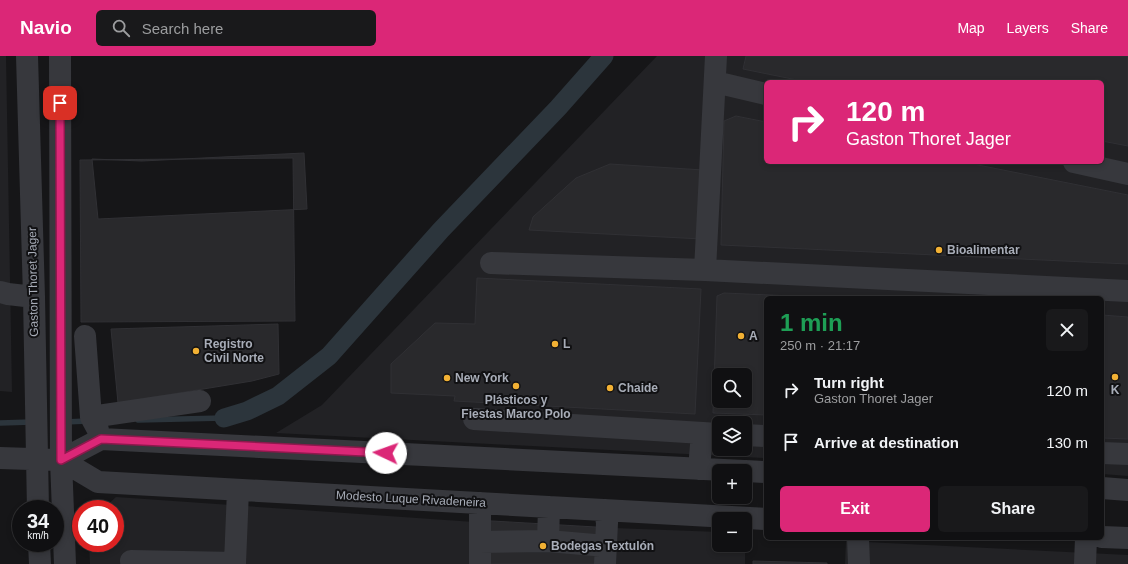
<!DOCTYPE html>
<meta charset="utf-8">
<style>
body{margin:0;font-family:Arial,sans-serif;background:#19191b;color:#f1f3f6;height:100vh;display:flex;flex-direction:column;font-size:15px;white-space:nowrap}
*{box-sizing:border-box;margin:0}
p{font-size:13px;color:#9c9d9f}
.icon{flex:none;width:22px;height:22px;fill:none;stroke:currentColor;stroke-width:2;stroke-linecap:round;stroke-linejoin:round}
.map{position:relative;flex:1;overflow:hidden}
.side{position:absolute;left:764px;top:240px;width:340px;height:244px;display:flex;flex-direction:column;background:#101012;border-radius:6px;box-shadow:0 2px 6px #0003,0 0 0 1px #303032}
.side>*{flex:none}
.hud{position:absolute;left:764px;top:24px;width:340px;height:84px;border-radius:6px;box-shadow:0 2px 6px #0003,0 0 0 1px #303032;background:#db2777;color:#fff;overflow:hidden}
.fabs{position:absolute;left:712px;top:312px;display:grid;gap:8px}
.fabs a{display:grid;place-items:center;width:40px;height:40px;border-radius:6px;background:#101012;box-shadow:0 2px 6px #0003,0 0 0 1px #303032;font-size:20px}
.speed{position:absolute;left:12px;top:444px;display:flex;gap:8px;font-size:20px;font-weight:700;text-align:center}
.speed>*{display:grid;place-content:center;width:52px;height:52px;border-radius:50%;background:#101012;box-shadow:0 2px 6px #0003,0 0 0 1px #303032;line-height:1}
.speed small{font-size:10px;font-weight:400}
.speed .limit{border:6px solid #d22;background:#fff;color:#111}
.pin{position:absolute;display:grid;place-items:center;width:34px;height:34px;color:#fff;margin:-17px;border-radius:8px;box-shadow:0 2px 6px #0006}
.me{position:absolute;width:44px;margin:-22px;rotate:273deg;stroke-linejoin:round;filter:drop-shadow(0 0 3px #0008)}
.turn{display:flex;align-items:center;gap:14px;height:84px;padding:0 16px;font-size:18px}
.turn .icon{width:52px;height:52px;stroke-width:2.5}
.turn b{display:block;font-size:28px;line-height:34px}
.round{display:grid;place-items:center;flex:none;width:42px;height:42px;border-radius:6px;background:#19191b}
.overview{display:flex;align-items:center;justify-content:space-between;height:68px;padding:0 16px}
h1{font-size:24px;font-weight:700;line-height:30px;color:#1e9e55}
.action{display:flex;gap:8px;margin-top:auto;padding:8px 16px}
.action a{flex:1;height:46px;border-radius:6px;background:#db2777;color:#fff;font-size:16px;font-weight:700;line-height:46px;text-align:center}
.action a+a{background:#19191b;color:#f1f3f6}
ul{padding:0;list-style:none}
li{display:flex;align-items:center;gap:12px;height:52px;padding:0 16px}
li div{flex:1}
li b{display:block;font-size:15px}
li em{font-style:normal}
header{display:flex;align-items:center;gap:24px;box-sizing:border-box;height:56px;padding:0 20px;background:#db2777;color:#fff}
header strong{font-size:19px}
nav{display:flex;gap:22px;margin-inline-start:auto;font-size:14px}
.search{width:280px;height:36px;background:#19191b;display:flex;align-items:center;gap:10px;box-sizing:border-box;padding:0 14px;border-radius:6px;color:#9c9d9f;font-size:15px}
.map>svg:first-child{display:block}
</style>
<header>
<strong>Navio</strong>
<div class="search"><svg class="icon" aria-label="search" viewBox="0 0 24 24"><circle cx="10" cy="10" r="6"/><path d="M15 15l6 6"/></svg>Search here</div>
<nav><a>Map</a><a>Layers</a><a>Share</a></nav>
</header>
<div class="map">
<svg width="1128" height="508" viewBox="0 0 1128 508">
<rect width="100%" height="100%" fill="#161618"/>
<path fill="#222225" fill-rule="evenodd" d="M0 0H6L12 336 0 335Z
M657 0H1128V420L1102 418V242H766V402L276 377 322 349ZM766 26H1102V106H766ZM719 319H745V345H719ZM719 367H745V393H719Z
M116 441 474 466 473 508H90L89 487H115V453H103Z
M614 472 719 476V489H745V477V508H613Z
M846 485 1128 499V508H845Z"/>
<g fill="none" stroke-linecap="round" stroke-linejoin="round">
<path stroke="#2c353c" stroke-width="5.5" d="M138 364 224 362
M64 366 88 365
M0 367 32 366"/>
<path stroke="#2c353c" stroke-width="19" d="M224 362 247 355 278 340 329 300 441 174 558 52 604 0"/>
</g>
<path fill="#29292c" stroke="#303034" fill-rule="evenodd" d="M746 0H1128V90L1102 85V26H807L743 13Z
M736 60 766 66V106H963L1128 139V208L721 189 724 65Z
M304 97 307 153 98 163 92 103 142 105Z
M293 102 295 265 81 266 80 104Z
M610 108 703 114 702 183 529 174 533 161 576 122Z
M477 222 701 233 695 358 454 345 455 340 391 337V308L435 267 475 268Z
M724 237 839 242H766V359L713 357 717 240ZM719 319H745V345H719Z
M1102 259 1128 261V383L1102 382Z
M278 268 279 318 252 325 118 347 111 273Z
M475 464 613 472 612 508H474Z
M753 505 827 507V508H753Z"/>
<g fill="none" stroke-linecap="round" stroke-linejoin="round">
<path stroke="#37383d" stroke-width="22" d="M27 0 34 241 38 453
M60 0 61 404 65 508
M715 26 766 38
M1074 106 1128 118
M491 207 705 214 1128 235
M705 214 716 0
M0 236 8 238 34 241
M85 280 91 361 98 374
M91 361 200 345
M474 363 719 378
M745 379 766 380
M1102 397 1128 398
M0 402 61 404 101 383 744 415
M61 404 98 426 766 463
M699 413 702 377
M745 415 766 416
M1102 432 1128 434
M480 447V508
M605 454 607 467 605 508
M1102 481 1128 482
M858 482 859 508
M548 485 606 490
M480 486 548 485 549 451
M39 487 40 508
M131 505 235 507 238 434
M1085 508 1086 482"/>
</g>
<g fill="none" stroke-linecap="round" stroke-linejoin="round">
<g stroke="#8e194d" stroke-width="10">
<path id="route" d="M60 47 61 404 101 383 386 397"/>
</g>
<use href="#route" stroke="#db2777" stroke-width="7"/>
</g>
<g fill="#f2b134" stroke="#111113" stroke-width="1.5">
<circle cx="939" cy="194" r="4"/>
<circle cx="741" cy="280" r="4"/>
<circle cx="555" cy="288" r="4"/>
<circle cx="196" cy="295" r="4"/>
<circle cx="1115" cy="321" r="4"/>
<circle cx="447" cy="322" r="4"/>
<circle cx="516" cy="330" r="4"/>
<circle cx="610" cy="332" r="4"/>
<circle cx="543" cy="490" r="4"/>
</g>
<g text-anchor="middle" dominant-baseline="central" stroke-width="4" stroke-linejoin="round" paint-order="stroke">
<g font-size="12" font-weight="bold" fill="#a8adb8" stroke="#111113" text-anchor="start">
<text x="947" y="194">Bioalimentar</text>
<text x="749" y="280">A</text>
<text x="204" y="288">Registro<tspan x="204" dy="14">Civil Norte</tspan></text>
<text x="563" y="288">L</text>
<text x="455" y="322">New York</text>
<text x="618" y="332">Chaide</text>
<text x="1115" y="334" text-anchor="middle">K</text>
<text x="516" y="344" text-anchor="middle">Plásticos y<tspan x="516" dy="14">Fiestas Marco Polo</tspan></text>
<text x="551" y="490">Bodegas Textulón</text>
</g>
<g font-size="12" fill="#a8adb8" stroke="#111113">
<text transform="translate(33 226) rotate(-91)">Gaston Thoret Jager</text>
<text transform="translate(411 443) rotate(3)">Modesto Luque Rivadeneira</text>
</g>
</g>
</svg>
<div class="fabs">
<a><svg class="icon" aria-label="search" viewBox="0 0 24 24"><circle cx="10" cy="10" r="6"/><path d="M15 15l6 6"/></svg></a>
<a><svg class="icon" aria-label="layers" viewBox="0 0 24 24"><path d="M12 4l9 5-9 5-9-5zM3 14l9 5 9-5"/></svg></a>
<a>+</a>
<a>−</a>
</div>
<div class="speed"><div>34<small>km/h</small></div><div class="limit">40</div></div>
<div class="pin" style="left:60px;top:47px;background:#d93025"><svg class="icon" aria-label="arrive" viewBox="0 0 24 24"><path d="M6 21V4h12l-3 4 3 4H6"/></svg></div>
<svg class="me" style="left:386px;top:397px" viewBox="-20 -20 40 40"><circle r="19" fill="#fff"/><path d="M0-13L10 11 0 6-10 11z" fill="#db2777"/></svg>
<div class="hud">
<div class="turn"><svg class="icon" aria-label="right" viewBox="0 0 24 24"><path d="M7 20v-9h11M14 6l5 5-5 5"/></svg><div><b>120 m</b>Gaston Thoret Jager</div></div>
</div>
<section class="side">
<div class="overview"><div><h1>1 min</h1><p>250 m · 21:17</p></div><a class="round"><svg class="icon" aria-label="close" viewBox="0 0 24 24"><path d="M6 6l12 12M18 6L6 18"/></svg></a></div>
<ul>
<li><svg class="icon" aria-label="right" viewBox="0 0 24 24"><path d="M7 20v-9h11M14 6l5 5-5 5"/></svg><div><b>Turn right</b><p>Gaston Thoret Jager</p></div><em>120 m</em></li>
<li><svg class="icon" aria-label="arrive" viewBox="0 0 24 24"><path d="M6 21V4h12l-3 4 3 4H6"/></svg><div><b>Arrive at destination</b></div><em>130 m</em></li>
</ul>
<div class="action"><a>Exit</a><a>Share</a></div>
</section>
</div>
